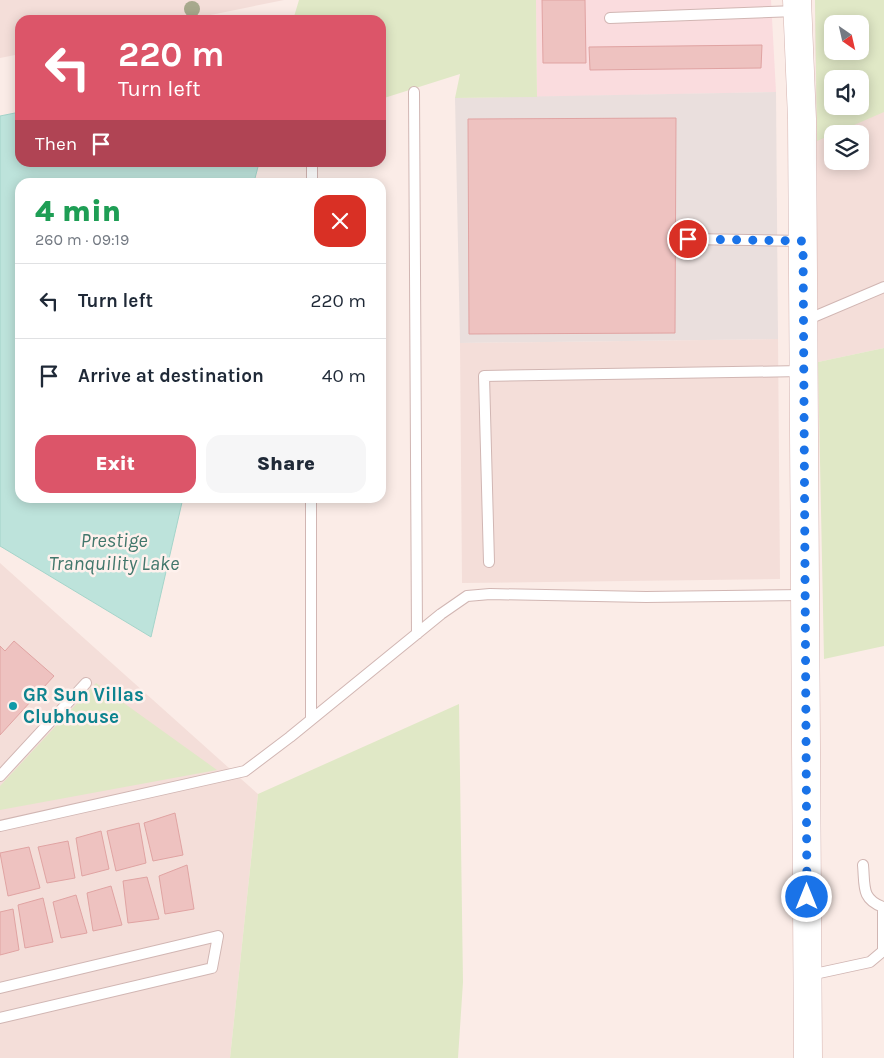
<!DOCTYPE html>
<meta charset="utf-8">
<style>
body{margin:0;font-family:Karla,sans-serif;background:#f6f6f7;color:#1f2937;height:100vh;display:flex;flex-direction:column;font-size:19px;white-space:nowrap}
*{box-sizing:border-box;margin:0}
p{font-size:16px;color:#747a83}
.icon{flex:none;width:28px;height:28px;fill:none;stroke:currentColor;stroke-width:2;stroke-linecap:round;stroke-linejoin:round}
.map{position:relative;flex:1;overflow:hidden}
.sheet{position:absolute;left:15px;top:178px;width:371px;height:325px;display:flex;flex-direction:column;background:#fff;border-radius:15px;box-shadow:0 2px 12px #0003}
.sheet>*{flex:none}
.banner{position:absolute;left:15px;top:15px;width:371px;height:152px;border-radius:15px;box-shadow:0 2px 12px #0003;background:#dc5569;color:#fff;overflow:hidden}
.needle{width:32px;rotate:146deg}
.buttons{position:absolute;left:824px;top:15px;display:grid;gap:10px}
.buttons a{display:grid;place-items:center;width:45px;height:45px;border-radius:10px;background:#fff;box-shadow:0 2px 12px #0003;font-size:25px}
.pin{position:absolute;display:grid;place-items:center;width:42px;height:42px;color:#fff;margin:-21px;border:2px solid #fff;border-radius:50%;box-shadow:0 1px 5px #0007}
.me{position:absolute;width:55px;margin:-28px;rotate:0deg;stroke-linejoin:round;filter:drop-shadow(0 0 4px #0008)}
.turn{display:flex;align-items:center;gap:18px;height:105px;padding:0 20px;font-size:22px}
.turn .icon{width:65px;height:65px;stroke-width:2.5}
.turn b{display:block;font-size:35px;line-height:42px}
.then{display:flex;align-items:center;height:48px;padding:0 20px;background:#0003;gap:10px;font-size:19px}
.round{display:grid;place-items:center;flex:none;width:52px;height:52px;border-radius:15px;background:#f6f6f7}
.overview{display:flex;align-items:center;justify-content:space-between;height:85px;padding:0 20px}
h1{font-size:30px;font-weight:800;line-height:38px;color:#1e9e55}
.action{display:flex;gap:10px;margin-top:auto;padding:10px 20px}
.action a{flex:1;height:58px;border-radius:15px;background:#dc5569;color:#fff;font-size:20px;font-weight:800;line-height:58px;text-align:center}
.action a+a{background:#f6f6f7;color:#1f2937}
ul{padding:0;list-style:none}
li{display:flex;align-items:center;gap:15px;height:75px;padding:0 20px;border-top:1px solid #e0e1e3}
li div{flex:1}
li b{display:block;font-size:19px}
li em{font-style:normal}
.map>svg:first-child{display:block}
</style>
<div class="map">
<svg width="884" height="1058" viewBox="0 0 884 1058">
<rect width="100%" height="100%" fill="#fbece7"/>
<path fill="#f4ded9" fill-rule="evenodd" d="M0 0H284L186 20H20V54L0 58Z
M815 0H884V348L818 362ZM832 24H860V51H832ZM832 79H860V106H832ZM832 134H860V161H832Z
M778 339 780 579 462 583 460 343Z
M0 563 258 794 230 1058H0Z"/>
<path fill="#fadcde" d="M536 0H771L776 92 537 97Z"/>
<path fill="#eadfdd" d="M776 92 778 339 460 343 455 98Z"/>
<path fill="#e0e8c6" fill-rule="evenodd" d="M299 0H536L537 97 455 98 460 74 381 99V20H293Z
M815 0H884V112L817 141ZM832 24H860V51H832ZM832 79H860V106H832Z
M884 348V646L824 659 818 362Z
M96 683 217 770 0 810V786Z
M459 704 463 982 458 1058H230L258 794Z"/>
<path fill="#bde3db" stroke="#a4d4ca" d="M20 112V162L259 163 254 182H20V498H183L151 637 0 546V116Z"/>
<path fill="#eec2c0" stroke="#e0a3a2" d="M542 0H585L586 63H543Z
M762 45 761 68 590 70 589 47Z
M676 118 675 333 469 334 468 119Z
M14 641 54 676 0 735V646L5 651Z
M175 813 183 855 153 861 144 823Z
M139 823 146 863 116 871 107 831Z
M101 831 109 869 82 876 76 838Z
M68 841 75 878 47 883 38 847Z
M29 847 40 888 8 896 0 853Z
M187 865 194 909 165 914 159 876Z
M147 877 159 919 128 923 123 881Z
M111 886 122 925 93 931 87 893Z
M76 895 87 933 61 938 53 902Z
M43 898 53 942 25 948 18 905Z
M13 909 19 950 0 955V912Z"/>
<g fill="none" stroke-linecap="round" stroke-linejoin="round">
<g stroke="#d1b6b3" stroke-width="12">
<path id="lane" d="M610 18 796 11
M414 92 417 634
M312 182V162
M688 239 802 241
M804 321 884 287
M311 498V720
M489 562 484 376 802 371
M0 776 86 683
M0 826 245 771 290 737 441 614 467 596 490 594 646 597 804 595
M810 975 870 962 883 951V907C861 899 865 886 863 865
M0 988 218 936 212 968 0 1018"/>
</g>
<g stroke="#d4b3b0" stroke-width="29">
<path id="secondary" d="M797 0 802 119 808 1058"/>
</g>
<use href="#lane" stroke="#fff" stroke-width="10"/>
<use href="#secondary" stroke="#fff" stroke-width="28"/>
</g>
<circle fill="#a7a98d" cx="192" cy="9" r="8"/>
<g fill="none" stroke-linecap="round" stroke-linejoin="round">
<path stroke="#1a73e8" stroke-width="9" stroke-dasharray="0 16.2" d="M688 239 803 241 807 897"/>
</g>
<circle fill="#0f9aa8" stroke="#fef1ed" stroke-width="2" cx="13" cy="706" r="5"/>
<g text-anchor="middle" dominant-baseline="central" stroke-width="5" stroke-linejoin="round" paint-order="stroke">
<g font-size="19" font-weight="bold" fill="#0d838f" stroke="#fef1ed" text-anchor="start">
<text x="23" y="695">GR Sun Villas<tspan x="23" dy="22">Clubhouse</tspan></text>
</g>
<g font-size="20" font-style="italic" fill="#42776c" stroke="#fef1ed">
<text x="114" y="540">Prestige<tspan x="114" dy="23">Tranquility Lake</tspan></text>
</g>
</g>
</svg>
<div class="buttons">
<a><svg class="needle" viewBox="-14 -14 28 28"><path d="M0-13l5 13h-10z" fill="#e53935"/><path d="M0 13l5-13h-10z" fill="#747a83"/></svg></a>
<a><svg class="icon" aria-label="sound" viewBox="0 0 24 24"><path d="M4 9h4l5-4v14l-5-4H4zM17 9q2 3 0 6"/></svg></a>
<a><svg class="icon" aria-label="layers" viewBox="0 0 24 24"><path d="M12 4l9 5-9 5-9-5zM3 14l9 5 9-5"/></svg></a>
</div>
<div class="pin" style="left:688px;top:239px;background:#d93025"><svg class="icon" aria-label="arrive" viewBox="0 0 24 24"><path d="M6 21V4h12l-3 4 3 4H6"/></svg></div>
<svg class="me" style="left:807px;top:897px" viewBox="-20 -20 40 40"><circle r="17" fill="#1a73e8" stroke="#fff" stroke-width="3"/><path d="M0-11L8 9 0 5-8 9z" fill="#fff"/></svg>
<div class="banner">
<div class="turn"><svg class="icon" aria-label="left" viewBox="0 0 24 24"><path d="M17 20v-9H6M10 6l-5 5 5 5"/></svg><div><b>220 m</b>Turn left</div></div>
<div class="then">Then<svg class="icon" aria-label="arrive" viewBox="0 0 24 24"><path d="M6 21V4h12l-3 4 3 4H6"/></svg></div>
</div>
<section class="sheet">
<div class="overview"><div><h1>4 min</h1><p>260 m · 09:19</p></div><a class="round" style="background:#d93025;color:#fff"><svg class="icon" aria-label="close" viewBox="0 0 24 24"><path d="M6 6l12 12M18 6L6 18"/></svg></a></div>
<ul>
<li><svg class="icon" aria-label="left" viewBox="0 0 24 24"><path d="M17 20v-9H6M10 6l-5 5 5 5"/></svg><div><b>Turn left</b></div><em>220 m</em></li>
<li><svg class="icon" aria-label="arrive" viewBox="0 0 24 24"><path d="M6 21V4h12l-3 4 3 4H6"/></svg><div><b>Arrive at destination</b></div><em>40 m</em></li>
</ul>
<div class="action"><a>Exit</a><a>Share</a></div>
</section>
</div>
